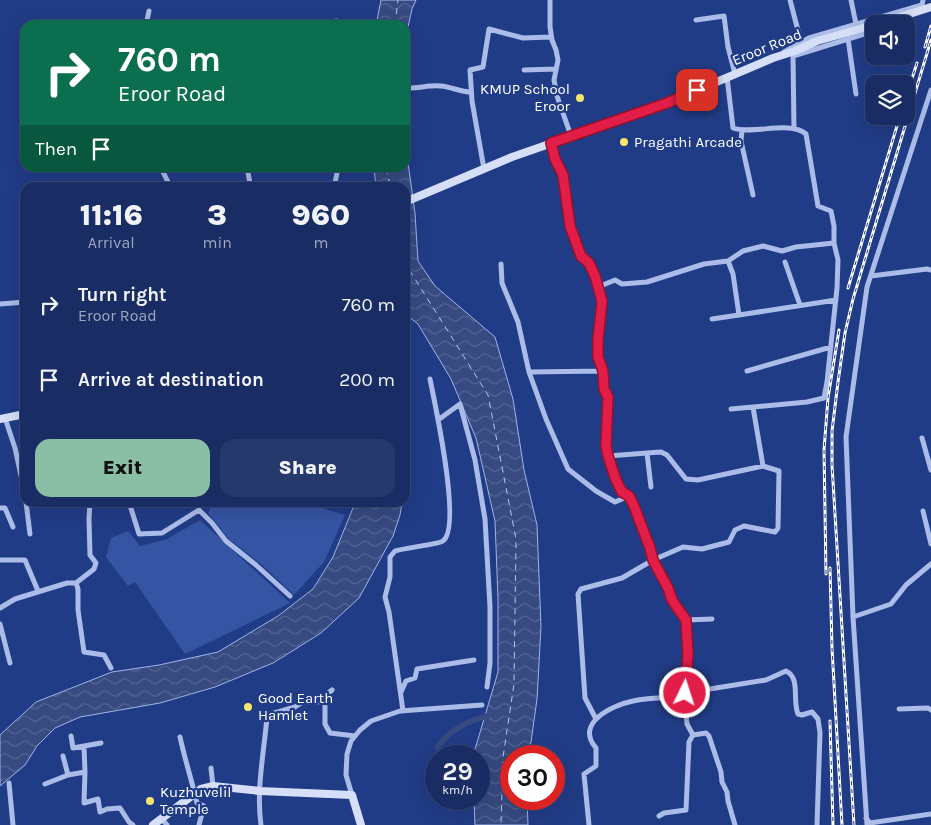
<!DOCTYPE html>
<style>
body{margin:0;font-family:Karla,sans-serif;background:#26396d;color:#f1f3f6;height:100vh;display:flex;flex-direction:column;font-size:19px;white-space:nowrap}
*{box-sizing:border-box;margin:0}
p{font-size:16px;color:#9fa8bf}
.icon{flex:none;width:28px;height:28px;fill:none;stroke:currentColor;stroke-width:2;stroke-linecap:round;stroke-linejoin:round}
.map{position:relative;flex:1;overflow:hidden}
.side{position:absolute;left:20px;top:182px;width:390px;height:325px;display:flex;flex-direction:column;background:#192d64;border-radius:15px;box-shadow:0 5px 20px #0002,0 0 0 1px #374978}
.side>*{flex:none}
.guide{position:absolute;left:20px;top:20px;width:390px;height:152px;border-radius:15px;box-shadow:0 5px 20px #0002,0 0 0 1px #374978;background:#0b6e4f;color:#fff;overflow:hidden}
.fabs{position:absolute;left:865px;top:15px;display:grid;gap:10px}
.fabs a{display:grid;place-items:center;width:50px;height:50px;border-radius:10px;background:#192d64;box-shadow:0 5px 20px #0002,0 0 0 1px #374978;font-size:25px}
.speed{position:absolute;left:425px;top:745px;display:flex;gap:10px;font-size:25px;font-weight:700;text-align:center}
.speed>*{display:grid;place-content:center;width:65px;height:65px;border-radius:50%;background:#192d64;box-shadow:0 5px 20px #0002,0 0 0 1px #374978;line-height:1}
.speed small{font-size:12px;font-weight:400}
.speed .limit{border:8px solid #d22;background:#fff;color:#111}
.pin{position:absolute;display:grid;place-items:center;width:42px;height:42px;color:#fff;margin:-21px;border-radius:10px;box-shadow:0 2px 8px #0006}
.me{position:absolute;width:55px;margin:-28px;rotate:4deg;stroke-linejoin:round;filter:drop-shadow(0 0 4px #0008)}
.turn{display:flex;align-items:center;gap:18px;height:105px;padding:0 15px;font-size:22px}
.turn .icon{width:65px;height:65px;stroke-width:2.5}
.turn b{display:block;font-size:35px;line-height:42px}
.then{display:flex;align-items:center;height:48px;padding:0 15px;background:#0003;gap:10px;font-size:19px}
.eta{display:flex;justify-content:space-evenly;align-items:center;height:85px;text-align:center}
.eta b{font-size:30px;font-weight:800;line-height:35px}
.cta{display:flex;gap:10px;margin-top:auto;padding:10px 15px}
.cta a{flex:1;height:58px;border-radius:15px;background:#8abfa5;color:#111;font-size:20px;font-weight:800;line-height:58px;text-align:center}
.cta a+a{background:#26396d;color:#f1f3f6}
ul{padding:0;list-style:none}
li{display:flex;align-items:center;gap:15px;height:75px;padding:0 15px}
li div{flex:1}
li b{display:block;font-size:19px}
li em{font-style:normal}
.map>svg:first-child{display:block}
</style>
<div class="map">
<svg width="931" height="825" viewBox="0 0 931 825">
<defs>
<pattern id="water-waves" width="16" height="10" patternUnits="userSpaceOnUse" patternTransform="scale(1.25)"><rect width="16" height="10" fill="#374a81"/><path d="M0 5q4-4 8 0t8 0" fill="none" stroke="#556594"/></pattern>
</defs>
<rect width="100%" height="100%" fill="#213c86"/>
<path fill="#3554a3" d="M257 503H305L345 515 324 562 294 595 261 564 229 539 208 513 213 503Z
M200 520 290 603 185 654 135 582 128 586 106 557 111 538 128 531 140 546 167 539Z"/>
<path fill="url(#water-waves)" stroke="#9fb5eb" d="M381 0H416L412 9 405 40V25H376Z
M405 141 415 213 418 261 435 286 495 337 513 399 524 470 537 525 541 627 537 699 531 742 526 756H511V799H527L528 825H475L474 799H479V756H473L498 672V598L495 521 476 438 451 379 418 324 405 314V188L376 187 374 168H405Z
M355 503H402L400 515 393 536 359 598 321 633 273 663 215 687 160 703 80 717 55 728 37 746 25 765 0 786V735L36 702 112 672 159 665 218 652 278 616 313 589 333 557Z"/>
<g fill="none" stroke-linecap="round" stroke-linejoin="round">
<path stroke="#374a81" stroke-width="5.5" d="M437 747C450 731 466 721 487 716"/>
<path stroke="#b7c7f1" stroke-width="1" stroke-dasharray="6 5" stroke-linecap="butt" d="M395 25 398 0
M386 168 391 188
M405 249 410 271 488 395 516 539 514 684 503 757 501 825"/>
<path stroke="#abbce9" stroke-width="5" d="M550 0V27L552 40 556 50 558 60 554 80 557 96 571 136
M790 0 801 42
M851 0 856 24
M696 20 724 16 728 47 735 74
M336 21 338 25
M897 24 901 22 899 15
M146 25 149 11
M848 39 856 94
M784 52 809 38 922 5 923 0
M524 70 556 69
M727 77 733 128C753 135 790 120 806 134L818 206 831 211 834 226V243L838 260 837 288 827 382 824 398 807 402 731 409
M409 88C419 88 431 85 441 86 452 87 460 92 471 92
M794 129 793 56 874 31
M742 130 741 141 753 195
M551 143 555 159 563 175 570 226 581 256 589 263 595 276 601 301 598 339V357L603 371 604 389 608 397 606 446 611 467 622 492 629 496 634 506 653 560 668 588 672 600 686 620 688 654 684 697 687 724 693 735 706 733 709 736 721 772 722 782 727 792 728 801 735 825
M161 168 171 188
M247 168 251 188
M484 169 472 101 470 70 483 67 489 29 523 38 551 37
M334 188 338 168
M728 261 733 274 739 315 836 300
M785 262 800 305
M501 264 502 283 518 322 529 372 546 419 568 469 596 491 615 502 629 496
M871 276 927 269 931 270
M598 287 615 280 622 284 647 282 704 264 728 261 743 251 763 246 782 251 796 247 834 243
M0 304 25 302
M712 319 739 315
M747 371 831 347
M529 372 603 371
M753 407 763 466
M5 418 15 448 25 494
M438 420 460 404 475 460 485 519 490 607V663L487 687
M922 438 931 470
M608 456 647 453 651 487
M26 502 30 534
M129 502 139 534 162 533 199 510 212 523 226 541 256 565 290 596
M0 508H5L13 527
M923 511 931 544
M0 560H25L38 591
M76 583 94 569 96 563 90 555 89 519 90 502
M0 608 15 599 67 583H76L78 589V610L84 652 104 655 111 668
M853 617 891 604 906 585 931 564
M686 620 712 619
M0 624 10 663
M401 692 406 681 415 678 417 669 474 660
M685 693 766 680 786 671C801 678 792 701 798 714L802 715 812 712 818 719 820 733 817 825
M325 697V724L330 733 355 736
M899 709 928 708 931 710
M403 711 389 612 385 597 390 577V557L395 551C404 548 440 544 443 541 462 527 435 404 430 379
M596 719 585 698 578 594 581 589 622 578 653 560 683 547 702 549 729 542 735 530 744 526 775 532 778 528 779 471 763 466 698 480 686 479 667 455 661 452 647 453
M71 736 73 748 101 743
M180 737C185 760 192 781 197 803L204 806 199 825
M84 746 85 772
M63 756 68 775 85 772 84 803 98 799 100 812 107 809 120 808 129 822 133 825
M211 768 213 786
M9 783 13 825
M45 784 68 775
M352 795 346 775 347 754 351 741 360 730 371 721 400 711 482 705
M659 816 664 813 686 810 689 742 693 735
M161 818 167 825
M866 818 870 823 931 814
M261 825C256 790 264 752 267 717L271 714 295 707 303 702H318L332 690
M589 825 584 774 596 766V748C574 723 613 705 633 701 649 697 668 698 684 697
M867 825 853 617 846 437 867 287 931 90"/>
<path stroke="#d6dff7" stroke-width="8" d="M878 24 931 7
M405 202 512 157 667 103 773 58 795 51 817 41 874 25
M0 419 25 414
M153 825 201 789 213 786 260 791 352 795 361 825"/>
<g stroke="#fff" stroke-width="3">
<path id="rail" d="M925 47 931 26
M906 97 917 63
M848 288 900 116
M830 568 832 648 842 825
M826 574 824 450 828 398 839 330
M830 721 833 825
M854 825 832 465V431L838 382 845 333 853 299 931 40"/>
</g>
<use href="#rail" stroke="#213c86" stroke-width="1" stroke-dasharray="4" stroke-linecap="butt"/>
</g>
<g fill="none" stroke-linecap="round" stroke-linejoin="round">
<g stroke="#92132f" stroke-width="12">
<path id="route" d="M685 693 688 654 686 620 672 600 668 588 653 560 650 548 634 506 629 496 622 492 616 480 608 456 606 446 608 397 604 389 603 371 598 357V340L602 301 595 276 589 263 581 256 570 226 563 175 555 159 551 143 667 103 697 90"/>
</g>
<use href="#route" stroke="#e11d48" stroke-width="9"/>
</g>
<g fill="#f6e66d" stroke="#213c86" stroke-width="2">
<circle cx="580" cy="98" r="5"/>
<circle cx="624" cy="142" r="5"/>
<circle cx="248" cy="707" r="5"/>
<circle cx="150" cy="801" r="5"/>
</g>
<g text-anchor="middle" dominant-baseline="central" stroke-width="4.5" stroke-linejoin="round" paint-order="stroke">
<g font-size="15" fill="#fff" stroke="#213c86">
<text transform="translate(767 47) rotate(-22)">Eroor Road</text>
</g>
<g font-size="15" fill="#fff" stroke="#213c86" text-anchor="start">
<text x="570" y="89" text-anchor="end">KMUP School<tspan x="570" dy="17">Eroor</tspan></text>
<text x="634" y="142">Pragathi Arcade</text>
<text x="258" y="698">Good Earth<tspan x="258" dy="17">Hamlet</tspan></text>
<text x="160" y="792">Kuzhuvelil<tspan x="160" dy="17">Temple</tspan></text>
</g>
</g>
</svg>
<div class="fabs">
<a><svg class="icon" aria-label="sound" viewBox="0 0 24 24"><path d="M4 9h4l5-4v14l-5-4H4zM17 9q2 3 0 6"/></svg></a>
<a><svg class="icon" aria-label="layers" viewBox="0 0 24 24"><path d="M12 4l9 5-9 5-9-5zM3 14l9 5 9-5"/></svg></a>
</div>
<div class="speed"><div>29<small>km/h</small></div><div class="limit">30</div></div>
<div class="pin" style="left:697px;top:90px;background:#d93025"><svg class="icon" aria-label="arrive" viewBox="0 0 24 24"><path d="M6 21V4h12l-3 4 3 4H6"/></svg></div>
<svg class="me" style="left:685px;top:693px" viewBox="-20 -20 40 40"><circle r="17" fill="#e11d48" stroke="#fff" stroke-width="3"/><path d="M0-11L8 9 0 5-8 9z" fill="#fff"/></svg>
<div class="guide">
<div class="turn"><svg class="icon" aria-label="right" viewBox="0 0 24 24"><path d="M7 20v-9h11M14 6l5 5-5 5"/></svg><div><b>760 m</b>Eroor Road</div></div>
<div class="then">Then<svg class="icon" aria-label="arrive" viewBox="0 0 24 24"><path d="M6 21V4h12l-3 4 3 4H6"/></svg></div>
</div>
<section class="side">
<div class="eta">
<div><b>11:16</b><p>Arrival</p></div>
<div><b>3</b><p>min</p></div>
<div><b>960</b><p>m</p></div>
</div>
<ul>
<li><svg class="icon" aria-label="right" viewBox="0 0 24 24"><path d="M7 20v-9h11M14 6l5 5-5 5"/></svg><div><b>Turn right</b><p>Eroor Road</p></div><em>760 m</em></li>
<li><svg class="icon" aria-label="arrive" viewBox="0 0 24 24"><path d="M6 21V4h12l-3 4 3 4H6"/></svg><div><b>Arrive at destination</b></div><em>200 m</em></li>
</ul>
<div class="cta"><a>Exit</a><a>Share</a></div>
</section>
</div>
